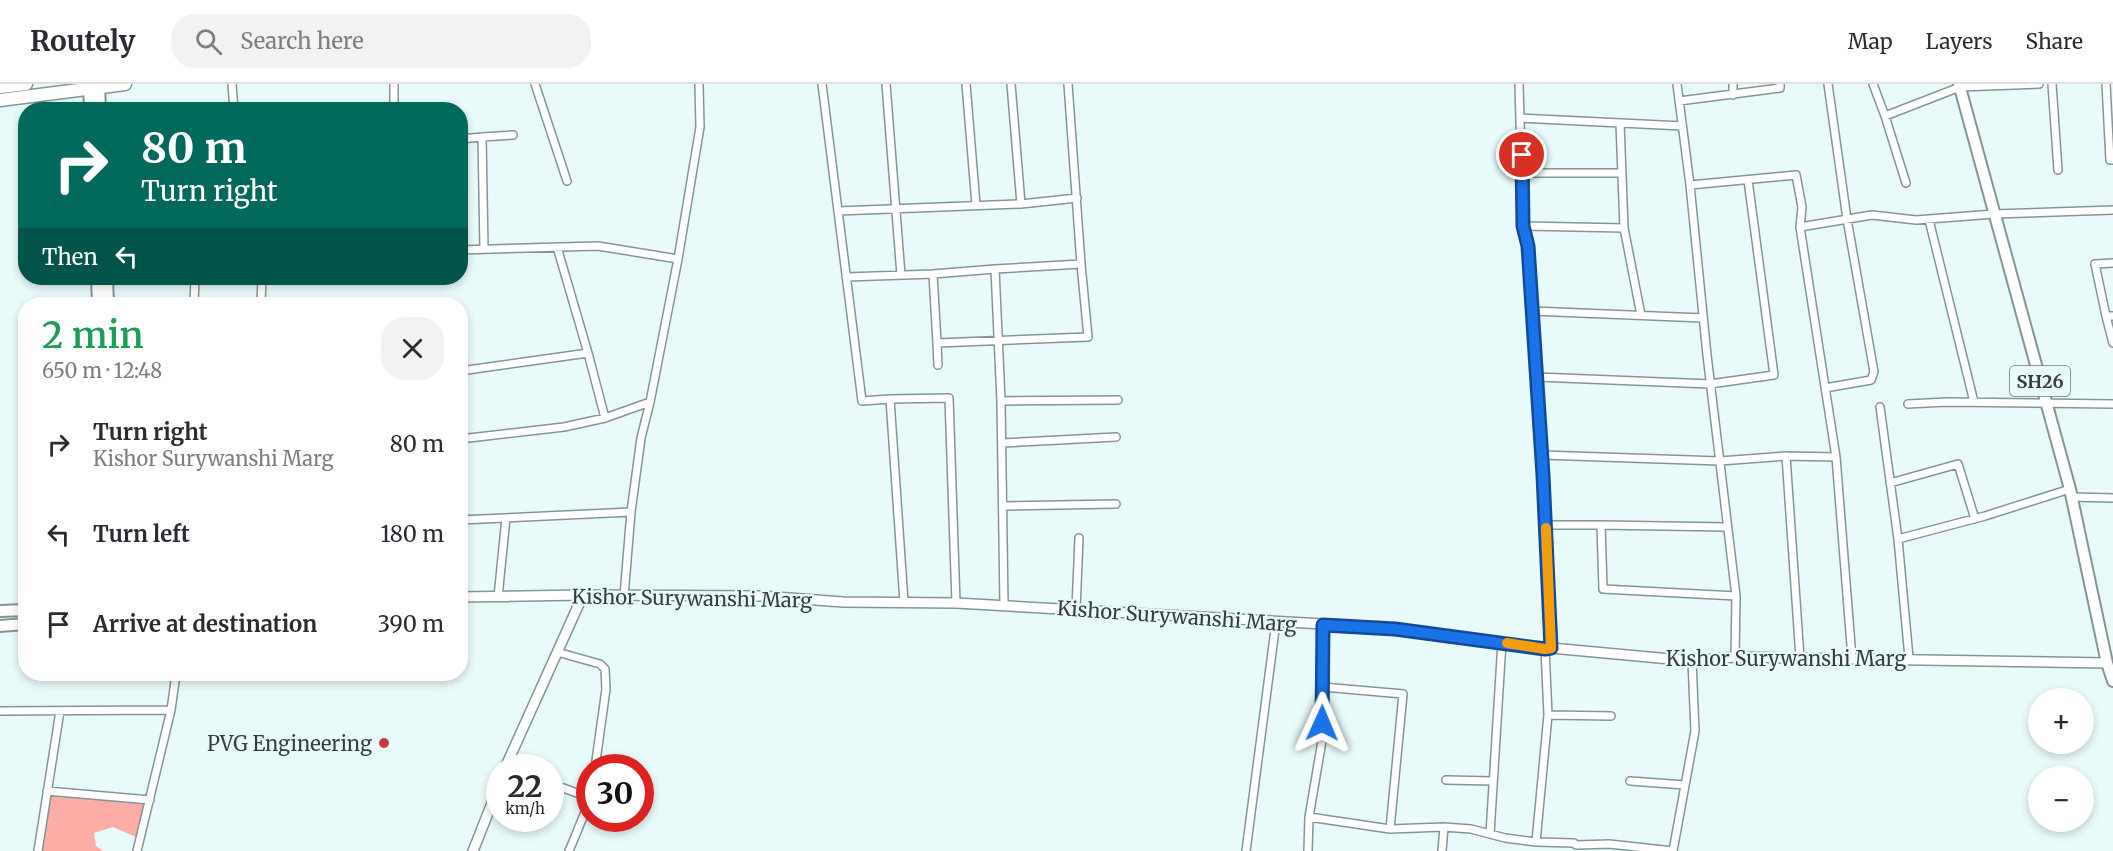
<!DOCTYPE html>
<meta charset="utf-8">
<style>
body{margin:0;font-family:Merriweather,serif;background:#f2f2f3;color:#2b2b33;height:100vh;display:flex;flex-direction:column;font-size:22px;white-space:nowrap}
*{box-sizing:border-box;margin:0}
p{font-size:20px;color:#7c7c81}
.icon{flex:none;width:33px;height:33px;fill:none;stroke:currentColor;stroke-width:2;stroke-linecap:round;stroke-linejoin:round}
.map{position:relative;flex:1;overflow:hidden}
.sheet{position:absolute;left:18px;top:213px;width:450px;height:384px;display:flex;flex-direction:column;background:#fff;border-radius:24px;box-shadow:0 3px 9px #0003}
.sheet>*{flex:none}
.hud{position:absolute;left:18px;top:18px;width:450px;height:183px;border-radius:24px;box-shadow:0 3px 9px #0003;background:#00695c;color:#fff;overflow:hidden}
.controls{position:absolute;left:2028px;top:604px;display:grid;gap:12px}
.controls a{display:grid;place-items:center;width:66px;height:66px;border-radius:50%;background:#fff;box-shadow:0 3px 9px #0003;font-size:30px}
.speed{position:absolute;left:486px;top:670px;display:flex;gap:12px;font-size:30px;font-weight:700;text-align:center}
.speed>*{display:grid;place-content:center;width:78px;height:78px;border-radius:50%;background:#fff;box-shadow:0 3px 9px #0003;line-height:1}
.speed small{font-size:15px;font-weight:400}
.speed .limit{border:9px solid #d22;background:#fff;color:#111}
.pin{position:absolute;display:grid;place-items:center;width:51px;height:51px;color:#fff;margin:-26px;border:3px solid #fff;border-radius:50%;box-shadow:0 2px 6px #0007}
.me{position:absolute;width:66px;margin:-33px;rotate:1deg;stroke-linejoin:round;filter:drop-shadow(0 0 4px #0008)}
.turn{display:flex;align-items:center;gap:21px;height:126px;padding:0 24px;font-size:27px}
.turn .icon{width:78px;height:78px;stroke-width:2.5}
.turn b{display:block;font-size:42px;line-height:51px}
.then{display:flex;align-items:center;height:57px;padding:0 24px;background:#0003;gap:12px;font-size:22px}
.round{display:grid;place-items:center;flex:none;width:63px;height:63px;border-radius:24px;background:#f2f2f3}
.summary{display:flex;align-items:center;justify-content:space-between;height:102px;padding:0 24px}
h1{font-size:36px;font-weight:600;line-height:45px;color:#1e9e55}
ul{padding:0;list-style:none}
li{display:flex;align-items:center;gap:18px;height:90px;padding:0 24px}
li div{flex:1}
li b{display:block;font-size:22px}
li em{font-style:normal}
header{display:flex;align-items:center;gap:36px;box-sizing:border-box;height:84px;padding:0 30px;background:#fff;border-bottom:2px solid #e1e1e2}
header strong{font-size:28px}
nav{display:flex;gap:33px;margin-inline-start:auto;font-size:21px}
.search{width:420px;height:54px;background:#f2f2f3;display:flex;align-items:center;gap:15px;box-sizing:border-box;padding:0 21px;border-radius:24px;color:#7c7c81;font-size:22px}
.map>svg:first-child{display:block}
</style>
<header>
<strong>Routely</strong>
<div class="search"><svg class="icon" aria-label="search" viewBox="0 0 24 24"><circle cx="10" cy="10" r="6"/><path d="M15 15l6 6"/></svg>Search here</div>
<nav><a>Map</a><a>Layers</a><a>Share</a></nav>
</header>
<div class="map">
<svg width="2113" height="767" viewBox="0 0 2113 767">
<rect width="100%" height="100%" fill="#e9fafb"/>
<path fill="#fbada6" d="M50 708 146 718 136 753 113 743 94 749 96 762 103 767H42Z"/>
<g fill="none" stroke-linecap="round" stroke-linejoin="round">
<g stroke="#859596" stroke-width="10">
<path id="minor" d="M232 0 234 26
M394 0V26
M535 0 567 97
M822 0 862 317 890 315
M886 0 901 191
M966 0 976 121
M1011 0 1021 120
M1519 0 1523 142 1528 162 1543 391 1551 564
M1677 0 1690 101 1707 271 1736 512 1735 573
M1733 0V11
M1873 0 1885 32 1960 3 2039 0
M2052 0 2058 86
M2106 0 2110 76H2113
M1679 17 1780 4V0
M1885 32 1906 99
M1521 34 1682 42
M1620 39 1624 144 1641 231
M460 55 482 53
M1522 89H1622
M1690 101 1796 91 1802 123 1800 143 1836 373
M838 127 1021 120 1077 114
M1929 136 1974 318
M1523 142 1624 144
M1800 143 1872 131 1916 136 1994 130 2113 126
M557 163 588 269
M484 165 482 53 513 51
M460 166 598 162 678 175 700 43 699 0
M933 190 937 259
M846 193 933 190 995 185
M194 220 195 194
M261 220 262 194
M1532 227 1703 234
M2106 232 2095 180 2113 179
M2113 232H2106L2113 259
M938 281 937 259 1088 253 1081 180
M460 287 588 269 605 334
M1537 293 1710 300 1774 291 1748 96
M1825 304 1871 296 1874 288 1847 135 1828 0
M1001 317 1118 316
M1908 320 1947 318 2113 320
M1880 323 1898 455 1909 574
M460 355 564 343 605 334 650 318
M1002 359 1116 353
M1542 371 1720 377 1786 372 1836 373 1852 574
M1786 372 1800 574
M1890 399 1958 380 1975 435
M2072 413 2113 414
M1004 422 1116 420
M631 428 641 354 650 318 678 175
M460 436 631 428 624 512
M1545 441H1601
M1727 443 1601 441 1603 505 1736 512
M1898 455 1985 432 2070 405
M498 513 506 434
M904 518 890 315 949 314 956 519
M1004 522 1001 317 995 185 1081 180 1068 0
M1076 525 1079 454
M557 568 600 580 605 585 606 605 595 684
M0 627 171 626
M1548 631 1611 632
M1446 696 1493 697
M1630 697 1685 701
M550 699 590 714
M47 707 150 716
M1309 733 1390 745 1403 610 1323 603
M1390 745 1444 743 1471 745 1505 754 1536 758 1574 759 1576 761 1609 760 1673 767 1695 647 1692 577
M1490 750 1502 558
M1536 758 1548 631 1545 565
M38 767 60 627
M137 767 171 626 176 590
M569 767 590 716
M1246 767 1276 538
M1308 767 1309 733 1322 657 1323 541
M1442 767 1444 743"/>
</g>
<g stroke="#859596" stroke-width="12">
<path id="tertiary" d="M460 513 583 511 761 512 843 518 956 519 1341 541 1395 545 1545 565 1551 564 1692 577 1735 573 2107 579
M505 684 583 511
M473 767 500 699"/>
</g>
<g stroke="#859596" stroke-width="14">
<path id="secondary" d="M89 0 90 26
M99 0 100 26
M97 194 98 220
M107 194 108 220
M0 527 26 526
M0 542 26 540"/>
</g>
<g stroke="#859596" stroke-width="14">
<path id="primary" d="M1959 0 2070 405 2107 579 2113 597"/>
</g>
<g stroke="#859596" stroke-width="15">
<path id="trunk" d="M0 3 26 0
M0 16 125 0"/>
</g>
<use href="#minor" stroke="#fff" stroke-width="7"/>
<use href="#tertiary" stroke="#fff" stroke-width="9"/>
<use href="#secondary" stroke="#fff" stroke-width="10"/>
<use href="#primary" stroke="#fff" stroke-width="10"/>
<use href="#trunk" stroke="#fff" stroke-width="12"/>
</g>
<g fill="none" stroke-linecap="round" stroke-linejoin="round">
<g stroke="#114b97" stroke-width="15">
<path id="route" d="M1322 639 1323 541 1395 545 1545 565 1551 564 1543 391 1528 162 1523 142 1522 71"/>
</g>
<use href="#route" stroke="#1a73e8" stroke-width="10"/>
<path stroke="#f59e0b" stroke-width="10" d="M1507 559 1545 565 1551 564 1546 444"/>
</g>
<circle fill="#c93a3a" stroke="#e9fafb" stroke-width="2" cx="384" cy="659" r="6"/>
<g text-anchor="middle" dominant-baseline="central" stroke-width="4.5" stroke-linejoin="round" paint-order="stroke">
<rect fill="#e9fafb" stroke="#6d7677" stroke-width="1.5" x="2010" y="282" width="60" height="30" rx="4.5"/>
<g font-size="18" font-weight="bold" fill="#383e3f">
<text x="2040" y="297">SH26</text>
</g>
<g font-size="20" fill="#383e3f" stroke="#e9fafb">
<text transform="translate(692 514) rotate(1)">Kishor Surywanshi Marg</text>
<text transform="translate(1177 532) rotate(4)">Kishor Surywanshi Marg</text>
<text x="1786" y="574">Kishor Surywanshi Marg</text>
</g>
<g font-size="20" fill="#383e3f" stroke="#e9fafb" text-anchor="end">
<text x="372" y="659">PVG Engineering</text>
</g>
</g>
</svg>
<div class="controls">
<a>+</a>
<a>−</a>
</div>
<div class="speed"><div>22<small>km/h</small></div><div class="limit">30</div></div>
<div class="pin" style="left:1522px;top:71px;background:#d93025"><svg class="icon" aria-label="arrive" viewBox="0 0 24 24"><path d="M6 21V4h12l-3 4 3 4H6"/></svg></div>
<svg class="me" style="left:1322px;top:639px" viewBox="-20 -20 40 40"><path d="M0-17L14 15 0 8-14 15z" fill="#1a73e8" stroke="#fff" stroke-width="4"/></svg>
<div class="hud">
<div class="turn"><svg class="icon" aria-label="right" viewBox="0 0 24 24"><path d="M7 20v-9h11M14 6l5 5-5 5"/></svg><div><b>80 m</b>Turn right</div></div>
<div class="then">Then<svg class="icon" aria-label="left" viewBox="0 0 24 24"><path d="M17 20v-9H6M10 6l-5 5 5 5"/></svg></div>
</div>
<section class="sheet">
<div class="summary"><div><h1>2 min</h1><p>650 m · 12:48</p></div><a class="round"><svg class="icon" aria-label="close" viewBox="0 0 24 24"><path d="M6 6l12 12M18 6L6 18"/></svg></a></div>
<ul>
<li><svg class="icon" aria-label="right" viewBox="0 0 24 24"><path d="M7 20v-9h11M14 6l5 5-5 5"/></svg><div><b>Turn right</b><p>Kishor Surywanshi Marg</p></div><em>80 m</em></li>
<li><svg class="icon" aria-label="left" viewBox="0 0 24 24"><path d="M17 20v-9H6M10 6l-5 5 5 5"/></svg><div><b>Turn left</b></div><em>180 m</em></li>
<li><svg class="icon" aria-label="arrive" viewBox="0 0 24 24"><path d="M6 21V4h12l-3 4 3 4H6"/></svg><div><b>Arrive at destination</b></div><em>390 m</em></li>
</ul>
</section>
</div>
